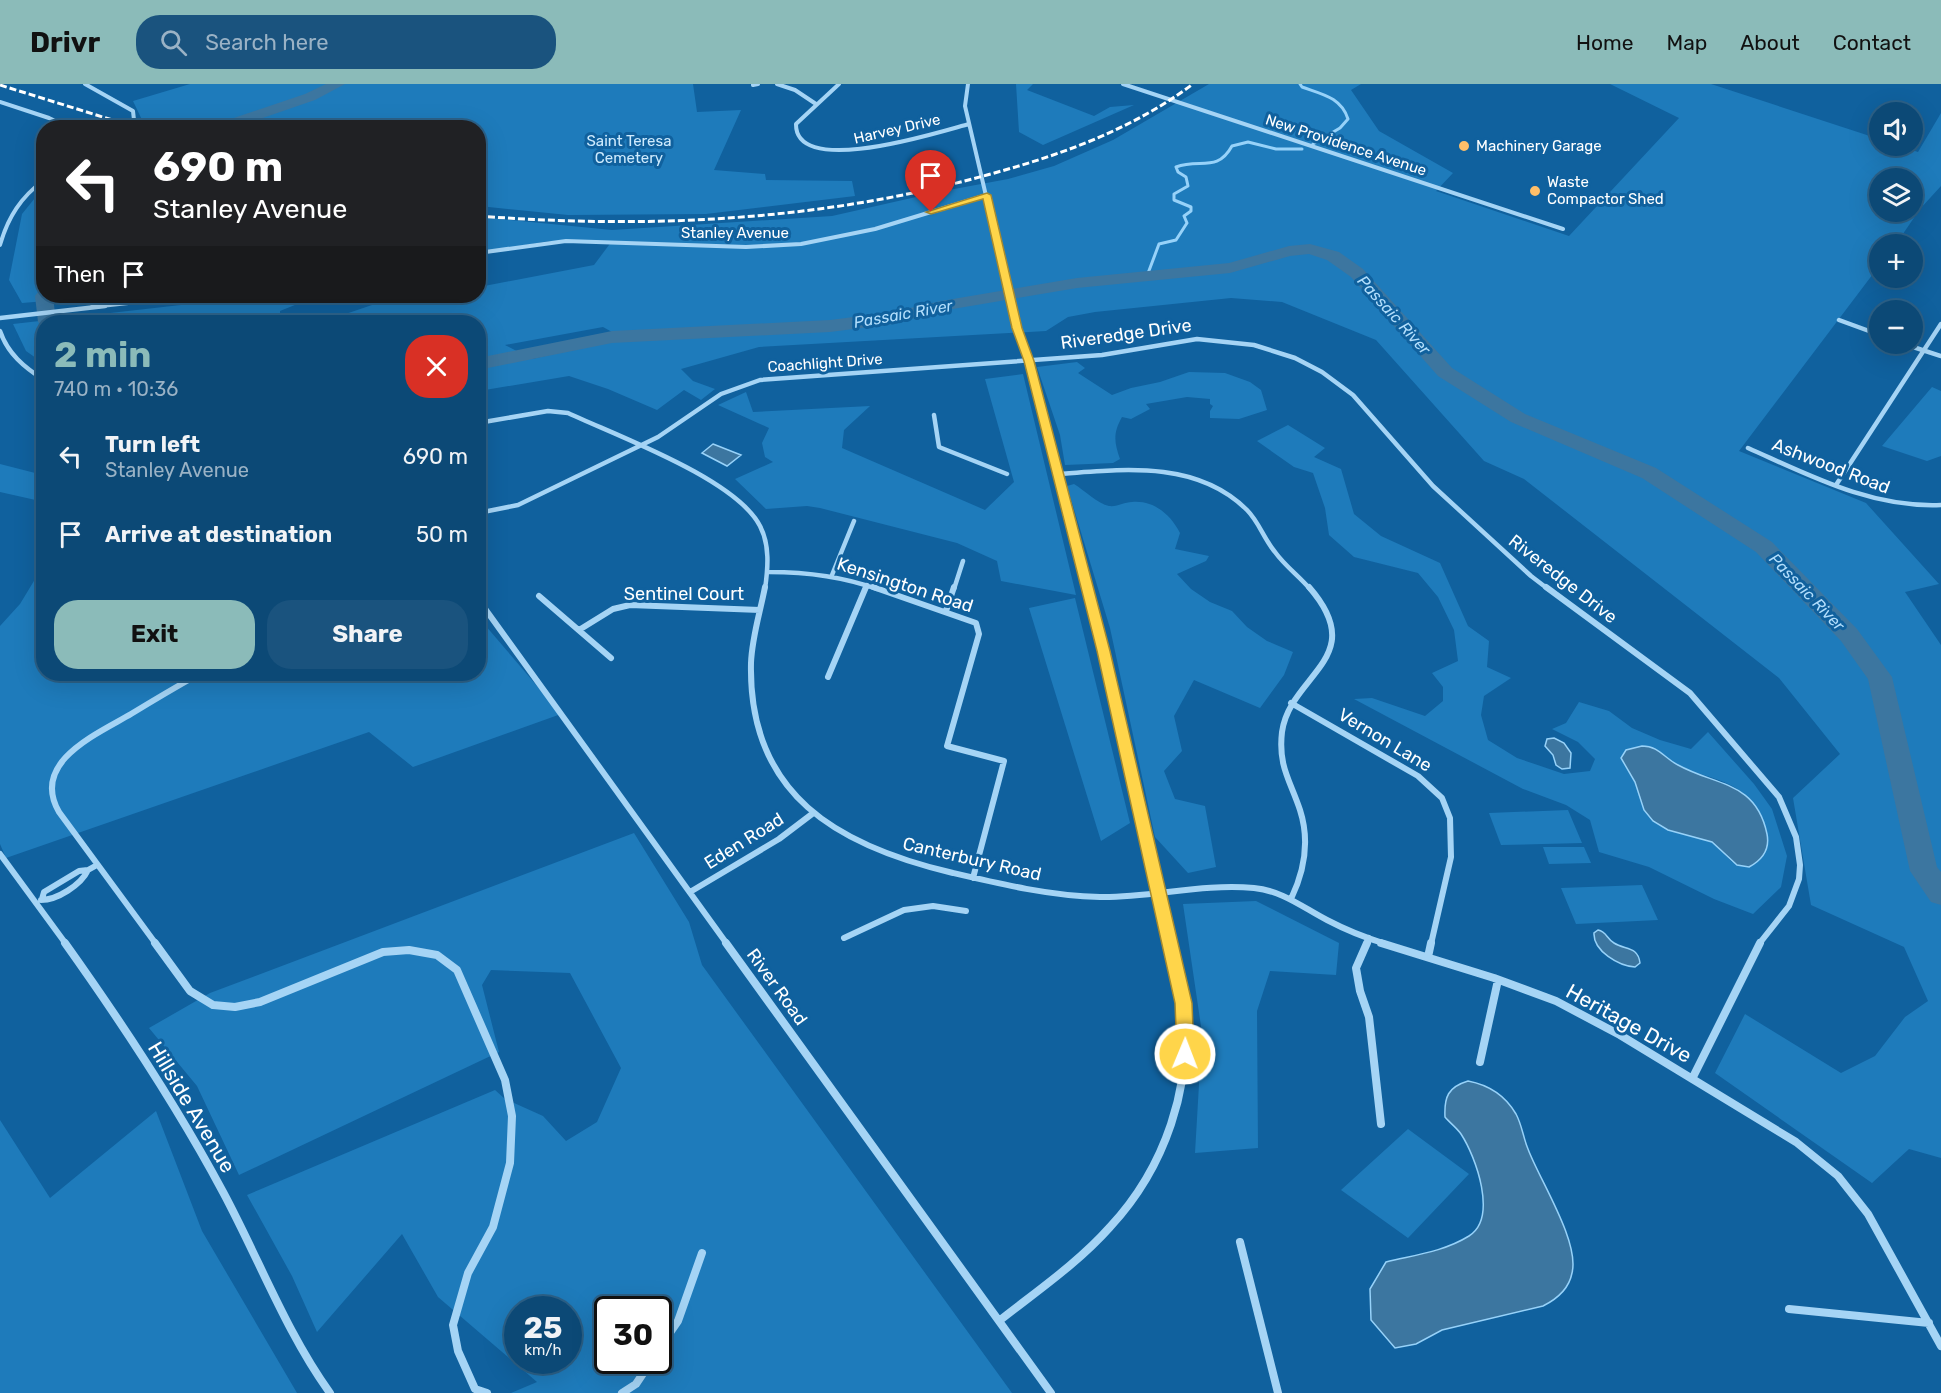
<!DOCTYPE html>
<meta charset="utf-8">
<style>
body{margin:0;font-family:Rubik,sans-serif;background:#1a537e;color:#f1f3f6;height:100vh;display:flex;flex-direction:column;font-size:22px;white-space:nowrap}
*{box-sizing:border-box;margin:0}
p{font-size:20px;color:#9ab2c5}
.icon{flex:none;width:33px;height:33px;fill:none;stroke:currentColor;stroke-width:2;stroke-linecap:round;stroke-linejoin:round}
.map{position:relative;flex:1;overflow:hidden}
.drawer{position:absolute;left:36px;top:231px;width:450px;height:366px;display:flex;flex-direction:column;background:#0c4976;border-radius:24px;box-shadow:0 6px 24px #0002,0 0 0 2px #2c6188}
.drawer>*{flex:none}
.guide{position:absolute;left:36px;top:36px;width:450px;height:183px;border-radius:24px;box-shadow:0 6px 24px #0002,0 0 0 2px #2c6188;background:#202124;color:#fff;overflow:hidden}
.controls{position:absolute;left:1869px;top:18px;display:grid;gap:12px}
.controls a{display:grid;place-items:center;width:54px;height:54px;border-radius:50%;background:#0c4976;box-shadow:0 6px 24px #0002,0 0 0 2px #2c6188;font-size:30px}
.speed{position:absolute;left:504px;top:1212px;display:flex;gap:12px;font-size:30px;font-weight:700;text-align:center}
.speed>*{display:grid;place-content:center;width:78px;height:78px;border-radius:50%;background:#0c4976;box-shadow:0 6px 24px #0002,0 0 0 2px #2c6188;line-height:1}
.speed small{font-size:15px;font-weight:400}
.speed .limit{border:3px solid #111;border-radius:9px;background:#fff;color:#111}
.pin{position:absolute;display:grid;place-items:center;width:51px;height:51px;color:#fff;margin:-62px -26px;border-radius:50% 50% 50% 0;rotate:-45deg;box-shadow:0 0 6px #0007}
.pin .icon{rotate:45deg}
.me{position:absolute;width:66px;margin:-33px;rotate:1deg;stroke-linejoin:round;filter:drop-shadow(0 0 4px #0008)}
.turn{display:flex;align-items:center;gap:21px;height:126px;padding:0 18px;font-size:27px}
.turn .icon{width:78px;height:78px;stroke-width:2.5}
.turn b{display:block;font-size:42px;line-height:51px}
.then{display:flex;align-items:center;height:57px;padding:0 18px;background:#0003;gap:12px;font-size:22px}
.round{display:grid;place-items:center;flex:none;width:63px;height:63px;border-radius:24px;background:#1a537e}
.head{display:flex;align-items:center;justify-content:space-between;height:102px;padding:0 18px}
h1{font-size:36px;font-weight:700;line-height:45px;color:#8bbbb9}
.button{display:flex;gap:12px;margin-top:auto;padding:12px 18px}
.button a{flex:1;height:69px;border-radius:24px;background:#8bbbb9;color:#111;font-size:24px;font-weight:700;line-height:69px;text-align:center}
.button a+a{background:#1a537e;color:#f1f3f6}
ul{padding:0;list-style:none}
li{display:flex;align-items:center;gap:18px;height:78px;padding:0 18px}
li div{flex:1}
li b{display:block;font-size:22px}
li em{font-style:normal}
header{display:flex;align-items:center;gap:36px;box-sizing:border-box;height:84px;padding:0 30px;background:#8bbbb9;color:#111}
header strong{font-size:28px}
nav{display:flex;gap:33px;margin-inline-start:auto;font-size:21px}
.search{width:420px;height:54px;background:#1a537e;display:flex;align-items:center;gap:15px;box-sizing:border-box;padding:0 21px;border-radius:24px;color:#9ab2c5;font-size:22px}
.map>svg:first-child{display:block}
</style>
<header>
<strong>Drivr</strong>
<div class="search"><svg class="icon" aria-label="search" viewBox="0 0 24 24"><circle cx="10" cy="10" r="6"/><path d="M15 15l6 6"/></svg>Search here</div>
<nav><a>Home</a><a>Map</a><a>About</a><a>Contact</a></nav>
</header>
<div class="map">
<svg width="1941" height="1309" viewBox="0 0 1941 1309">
<rect width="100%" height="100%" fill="#10619e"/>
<path fill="#1e7bbb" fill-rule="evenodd" d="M190 0H693L697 28 741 26 714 86 765 90 766 96 852 97 855 112 706 130 568 131 479 122 478 44H160L143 38 133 17Z
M1016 0H1033L1027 6 1094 32 1110 23 1134 21 1043 61 1019 48Z
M1209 0H1361L1351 6 1379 47 1453 89 1436 107 1569 152 1679 34 1610 0H1711L1879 55 1880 62H1899L1918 68 1941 29V102L1920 125 1896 160H1880L1879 182 1739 367 1866 419 1939 500 1905 508 1941 561V1074L1909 1065 1872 1099 1715 989 1745 930 1841 989 1875 972 1905 933 1928 917 1904 863 1811 821 1793 714 1840 670 1779 594 1524 395 1484 377 1376 256 1282 218 1231 214 1095 228 1068 233 1046 247 759 263 681 285 693 297 715 305 701 316 684 306 657 326 608 305 569 292 479 307 478 238H322L372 221 355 212H478L479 203 594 181 612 157H549L479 169V133L612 146 832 132 938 108 1008 95 1054 82 1113 56ZM1880 94H1912V128H1880ZM603 243 623 254 532 275 505 261Z
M43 104 44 212H108L22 219 9 196 22 130Z
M260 212H317L280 227V238H44L43 279 26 267 13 240Z
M1077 278 1085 284 1078 289 1112 311 1131 304 1160 298 1189 288 1225 289 1250 298 1261 306 1267 326 1239 335 1210 334V327L1213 322 1210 320V315L1187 313 1146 320 1150 325 1131 335 1122 333C1113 349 1114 358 1120 375L1113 379 1065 381 1060 351 1037 283Z
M1023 290 1076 511 1001 497 997 477 957 459 820 424 807 422 766 425 735 395 773 378 765 373 762 359 769 344 718 321 746 308 753 328 870 322 844 346 842 364 985 426 1014 398 985 295Z
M1932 303 1941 307V372L1927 377 1882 362Z
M1288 341 1325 364 1314 373 1341 385 1354 430 1381 452 1440 479 1468 542 1489 557 1487 583 1511 594 1484 612 1481 631 1488 656 1517 674 1564 690 1590 687 1595 675 1578 658 1552 645 1566 639 1579 618 1609 627 1632 644 1660 656 1691 665 1708 648 1754 700 1772 725 1787 772 1781 803 1753 830 1714 815 1649 783 1599 768 1590 736 1566 721 1523 705 1354 615 1372 614 1425 632 1443 617V603L1432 589 1458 577 1454 546 1438 513 1418 489 1354 473 1329 451 1325 424 1313 389 1294 383 1257 357ZM1647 662C1664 667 1666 675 1678 681 1697 691 1722 694 1739 706 1765 723 1780 766 1749 783L1732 778 1712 758 1668 746 1653 737 1644 726 1635 698 1621 674 1626 666Z
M0 380 43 391V423L40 417 0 408Z
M1074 400C1084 406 1098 420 1109 422 1118 423 1124 418 1132 418 1154 416 1171 431 1180 449L1175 465 1209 472 1206 477 1177 490 1191 505 1210 518 1232 527 1247 543 1267 557 1293 568 1284 591 1260 624 1194 596 1174 632 1182 667 1164 687 1175 715 1205 722 1216 783 1188 789 1155 753 1110 544 1067 402Z
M43 482 44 590H478L479 534 561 630 413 683 369 648 6 774 0 760V542L20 520Z
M1075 514 1130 739 1101 757 1029 524Z
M1568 726 1582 759 1501 761 1489 729Z
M634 749 689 838 702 881 1012 1309H511L537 1298 438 1213 402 1150 317 1248 292 1192 247 1111 495 1006 505 1015 543 1032 566 1057 597 1038 621 984 570 889 491 886 482 901 499 968 239 1091 197 1002 149 944 210 909ZM518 1226H568V1276H518ZM608 1226H658V1276H608Z
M1543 763H1584L1591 779 1549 780Z
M1642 801 1658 836 1576 840 1561 804Z
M1256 817 1339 859 1336 891 1270 887 1257 927 1258 1064 1195 1069 1202 949 1183 820Z
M156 1027 202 1147 297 1309H0V1036L50 1114Z
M1408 1045 1469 1090 1408 1154 1341 1106Z"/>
<path fill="#3c76a0" stroke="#97d2f9" stroke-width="1.5" d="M713 360 741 371 727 382 702 369Z
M1554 654 1564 659 1571 669 1570 684 1562 685 1556 681 1553 671 1545 662 1547 655Z
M1642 662C1659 662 1664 674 1678 681 1716 702 1756 697 1767 750 1770 765 1762 776 1749 783L1737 781 1712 758 1668 746 1653 737 1644 726 1635 698 1621 674 1626 666Z
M1598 846C1607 848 1606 854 1614 859 1625 866 1638 862 1640 879L1635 883C1619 882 1593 867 1594 849Z
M1468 997C1489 1001 1505 1011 1516 1030 1522 1041 1523 1053 1528 1065 1539 1095 1580 1158 1572 1189 1569 1205 1557 1215 1543 1222L1442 1246 1416 1260 1395 1264 1371 1236 1370 1205 1386 1178C1414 1171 1443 1168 1469 1152 1498 1134 1476 1073 1461 1050 1457 1044 1450 1039 1445 1033 1444 1013 1448 1003 1468 997Z"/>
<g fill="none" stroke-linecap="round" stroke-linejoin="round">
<path stroke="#97d2f9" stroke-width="3" d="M1300 0 1302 3C1321 10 1341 13 1348 35L1340 44 1313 60
M1147 192 1159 160 1176 156 1187 139 1184 132 1191 127V123L1174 116V110L1188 102 1186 93 1178 88 1176 83C1200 74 1217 89 1232 62L1248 58 1276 65H1302"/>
<path fill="#3c76a0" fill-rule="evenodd" d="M326 0H345L315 16 234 44H211L213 41 305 10Z
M1310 160 1339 168 1363 185 1452 284 1525 330 1656 384 1772 458 1857 545 1892 593 1937 783 1941 788V821L1931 818 1910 787 1868 595 1841 557 1756 468 1642 394 1511 338 1438 292 1351 193 1327 176 1309 170 1290 172 1230 189 1077 204 941 227 893 240 830 248 612 259 478 286V274L612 247 830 236 893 228 941 217 1077 194 1229 179 1289 162Z
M44 207V212H53L56 238H44V243L38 238 35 212 38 208Z"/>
<path stroke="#a5d4f5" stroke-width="4" d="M85 0 133 27 134 36 128 44
M777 0 795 6 816 20
M839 0 796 40C795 95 942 47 969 40
M968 0 965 22 1012 223
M1123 0 1563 145
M753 1 758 0
M0 18 49 34 70 44
M0 161C8 133 21 113 44 96
M478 169 566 157 746 163 801 160 875 145 987 111
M92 223 192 212"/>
<path stroke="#a5d4f5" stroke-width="4.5" d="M1012 222 1029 277 1088 505
M0 234 105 222
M1839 236 1880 251
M0 247C8 270 24 283 44 296
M1904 260 1941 272
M934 331 939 363 1007 390
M478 339 548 327 568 329C617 352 736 395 760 442 770 461 768 484 765 505
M1748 364C1811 392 1871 424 1941 421
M1059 390C1123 385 1197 376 1247 426 1259 438 1264 455 1275 468 1285 482 1299 492 1310 505
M1836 401 1941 240
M478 429 518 421 658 353 721 310 760 296 1102 271 1197 255 1254 261 1295 274 1322 288 1353 311 1433 402 1531 492 1548 505
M769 488C807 488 841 492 877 505
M832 491 854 437
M865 505 867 501
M954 505 963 477"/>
<path stroke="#a5d4f5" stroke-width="6" d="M765 503C760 529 752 553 751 579 748 711 838 762 953 789 1000 800 1051 812 1100 813 1151 814 1202 799 1254 804 1283 807 1302 823 1327 836 1346 846 1366 854 1386 860
M873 503 976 539 979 550 947 662 1004 677 973 794
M1087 503 1171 860
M1546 503 1690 609 1779 713 1796 753 1800 781 1799 795 1789 822 1759 860
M539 512 611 574
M478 515 727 860
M946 527 954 503
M579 546 613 525 630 521 760 526
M828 593 866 503
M1291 619 1418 692 1442 714 1450 734 1451 773 1431 860
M0 770 66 860
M690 808 779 755 812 730
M42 815 44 808 79 787 88 786 97 781
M1291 815C1305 786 1310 757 1300 726 1290 696 1278 682 1282 648 1290 590 1371 574 1309 503
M41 816C57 816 81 801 88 786
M844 854 904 826 933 822 966 827
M156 860 59 728C30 678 97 650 131 630 154 616 176 603 199 590
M1366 860 1369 854"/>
<path stroke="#a5d4f5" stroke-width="8" d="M65 859C122 939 177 1022 223 1108 259 1175 286 1248 330 1309
M155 859 190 907 213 921 235 923 260 918 383 868 409 866 437 871 457 886 505 996 512 1032 510 1079 493 1143 468 1189 453 1241 458 1267 475 1305 487 1309
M726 859 1051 1309
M1367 859 1356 884 1360 907 1369 933 1381 1040
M1381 859 1494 894 1556 917 1620 951 1796 1058 1838 1092 1868 1130 1941 1262
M1428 873 1431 859
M1480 978 1498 896
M1692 995 1760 859
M1240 1158 1278 1309
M1789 1225 1929 1239
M999 1237C1037 1207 1078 1179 1110 1143 1165 1084 1193 1002 1184 921 1182 900 1175 879 1170 859
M658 1266 678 1237 702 1169
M622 1309 636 1300 652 1276"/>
<path stroke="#fff" stroke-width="3" stroke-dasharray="7 3" stroke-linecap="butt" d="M0 1 138 44
M478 132C650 145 820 137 987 91 1061 71 1131 46 1193 0"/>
</g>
<path fill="#ffd54a" stroke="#a68a30" stroke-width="1.5" d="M987 109 991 111 1022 244 1034 277 1110 567 1192 919 1194 970 1191 975 1185 977 1179 975 1177 970 1175 919 1097 567 1024 277 1012 244 983 115 931 130 926 128Z"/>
<g fill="#ffbf69" stroke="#10619e" stroke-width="2">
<circle cx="1464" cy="62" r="6"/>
<circle cx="1535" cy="107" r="6"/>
</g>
<g text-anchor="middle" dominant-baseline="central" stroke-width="6" stroke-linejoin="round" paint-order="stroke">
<g font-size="15" fill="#fff" stroke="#10619e">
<text transform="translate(897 45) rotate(-13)">Harvey Drive</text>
<text transform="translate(1346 61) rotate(18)">New Providence Avenue</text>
<text x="735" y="149">Stanley Avenue</text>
<text transform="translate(825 279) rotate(-4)">Coachlight Drive</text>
</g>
<g font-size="15" fill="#ceebfe" stroke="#10619e">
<text x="629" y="57">Saint Teresa<tspan x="629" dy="17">Cemetery</tspan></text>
</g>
<g font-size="15" fill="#fff" stroke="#10619e" text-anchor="start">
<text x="1476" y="62">Machinery Garage</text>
<text x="1547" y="98">Waste<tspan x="1547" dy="17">Compactor Shed</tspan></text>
</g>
<g font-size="16" font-style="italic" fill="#b2defc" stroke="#10619e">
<text transform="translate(903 230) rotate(-10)">Passaic River</text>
<text transform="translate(1394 231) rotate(48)">Passaic River</text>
<text transform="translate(1807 508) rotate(46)">Passaic River</text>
</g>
<g font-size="18" fill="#fff" stroke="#10619e">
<text transform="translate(1126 250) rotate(-8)">Riveredge Drive</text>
<text transform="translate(1831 382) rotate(21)">Ashwood Road</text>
<text transform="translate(1563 495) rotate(38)">Riveredge Drive</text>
<text transform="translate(905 501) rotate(18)">Kensington Road</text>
<text x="684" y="510">Sentinel Court</text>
<text transform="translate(1385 656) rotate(31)">Vernon Lane</text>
<text transform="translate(744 757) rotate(-32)">Eden Road</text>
<text transform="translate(972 775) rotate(13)">Canterbury Road</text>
<text transform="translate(777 903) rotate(54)">River Road</text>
</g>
<g font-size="21" fill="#fff" stroke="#10619e">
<text transform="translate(1629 939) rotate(29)">Heritage Drive</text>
<text transform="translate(192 1023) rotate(59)">Hillside Avenue</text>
</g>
</g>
</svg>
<div class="controls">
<a><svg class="icon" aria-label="sound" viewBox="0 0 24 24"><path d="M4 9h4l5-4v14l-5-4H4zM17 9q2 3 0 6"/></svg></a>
<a><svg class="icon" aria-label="layers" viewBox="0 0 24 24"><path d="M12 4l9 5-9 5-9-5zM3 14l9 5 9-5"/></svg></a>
<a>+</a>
<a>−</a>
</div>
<div class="speed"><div>25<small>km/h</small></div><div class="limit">30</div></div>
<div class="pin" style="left:931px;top:128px;background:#d93025"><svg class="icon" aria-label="arrive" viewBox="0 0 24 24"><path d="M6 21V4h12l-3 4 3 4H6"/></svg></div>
<svg class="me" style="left:1185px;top:970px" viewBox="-20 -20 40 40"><circle r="17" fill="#ffd54a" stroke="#fff" stroke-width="3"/><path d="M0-11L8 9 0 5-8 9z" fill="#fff"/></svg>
<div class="guide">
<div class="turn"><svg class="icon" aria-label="left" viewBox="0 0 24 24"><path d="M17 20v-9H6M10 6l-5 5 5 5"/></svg><div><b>690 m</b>Stanley Avenue</div></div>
<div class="then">Then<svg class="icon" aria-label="arrive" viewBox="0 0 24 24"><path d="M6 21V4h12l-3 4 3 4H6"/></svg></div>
</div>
<section class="drawer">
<div class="head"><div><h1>2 min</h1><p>740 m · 10:36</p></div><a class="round" style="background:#d93025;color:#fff"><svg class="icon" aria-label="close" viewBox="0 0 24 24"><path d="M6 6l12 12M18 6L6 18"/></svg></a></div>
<ul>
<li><svg class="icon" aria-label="left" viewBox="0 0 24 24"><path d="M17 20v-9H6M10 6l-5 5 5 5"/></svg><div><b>Turn left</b><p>Stanley Avenue</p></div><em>690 m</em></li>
<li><svg class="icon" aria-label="arrive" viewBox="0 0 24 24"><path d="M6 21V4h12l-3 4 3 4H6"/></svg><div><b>Arrive at destination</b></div><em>50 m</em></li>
</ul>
<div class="button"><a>Exit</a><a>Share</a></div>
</section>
</div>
